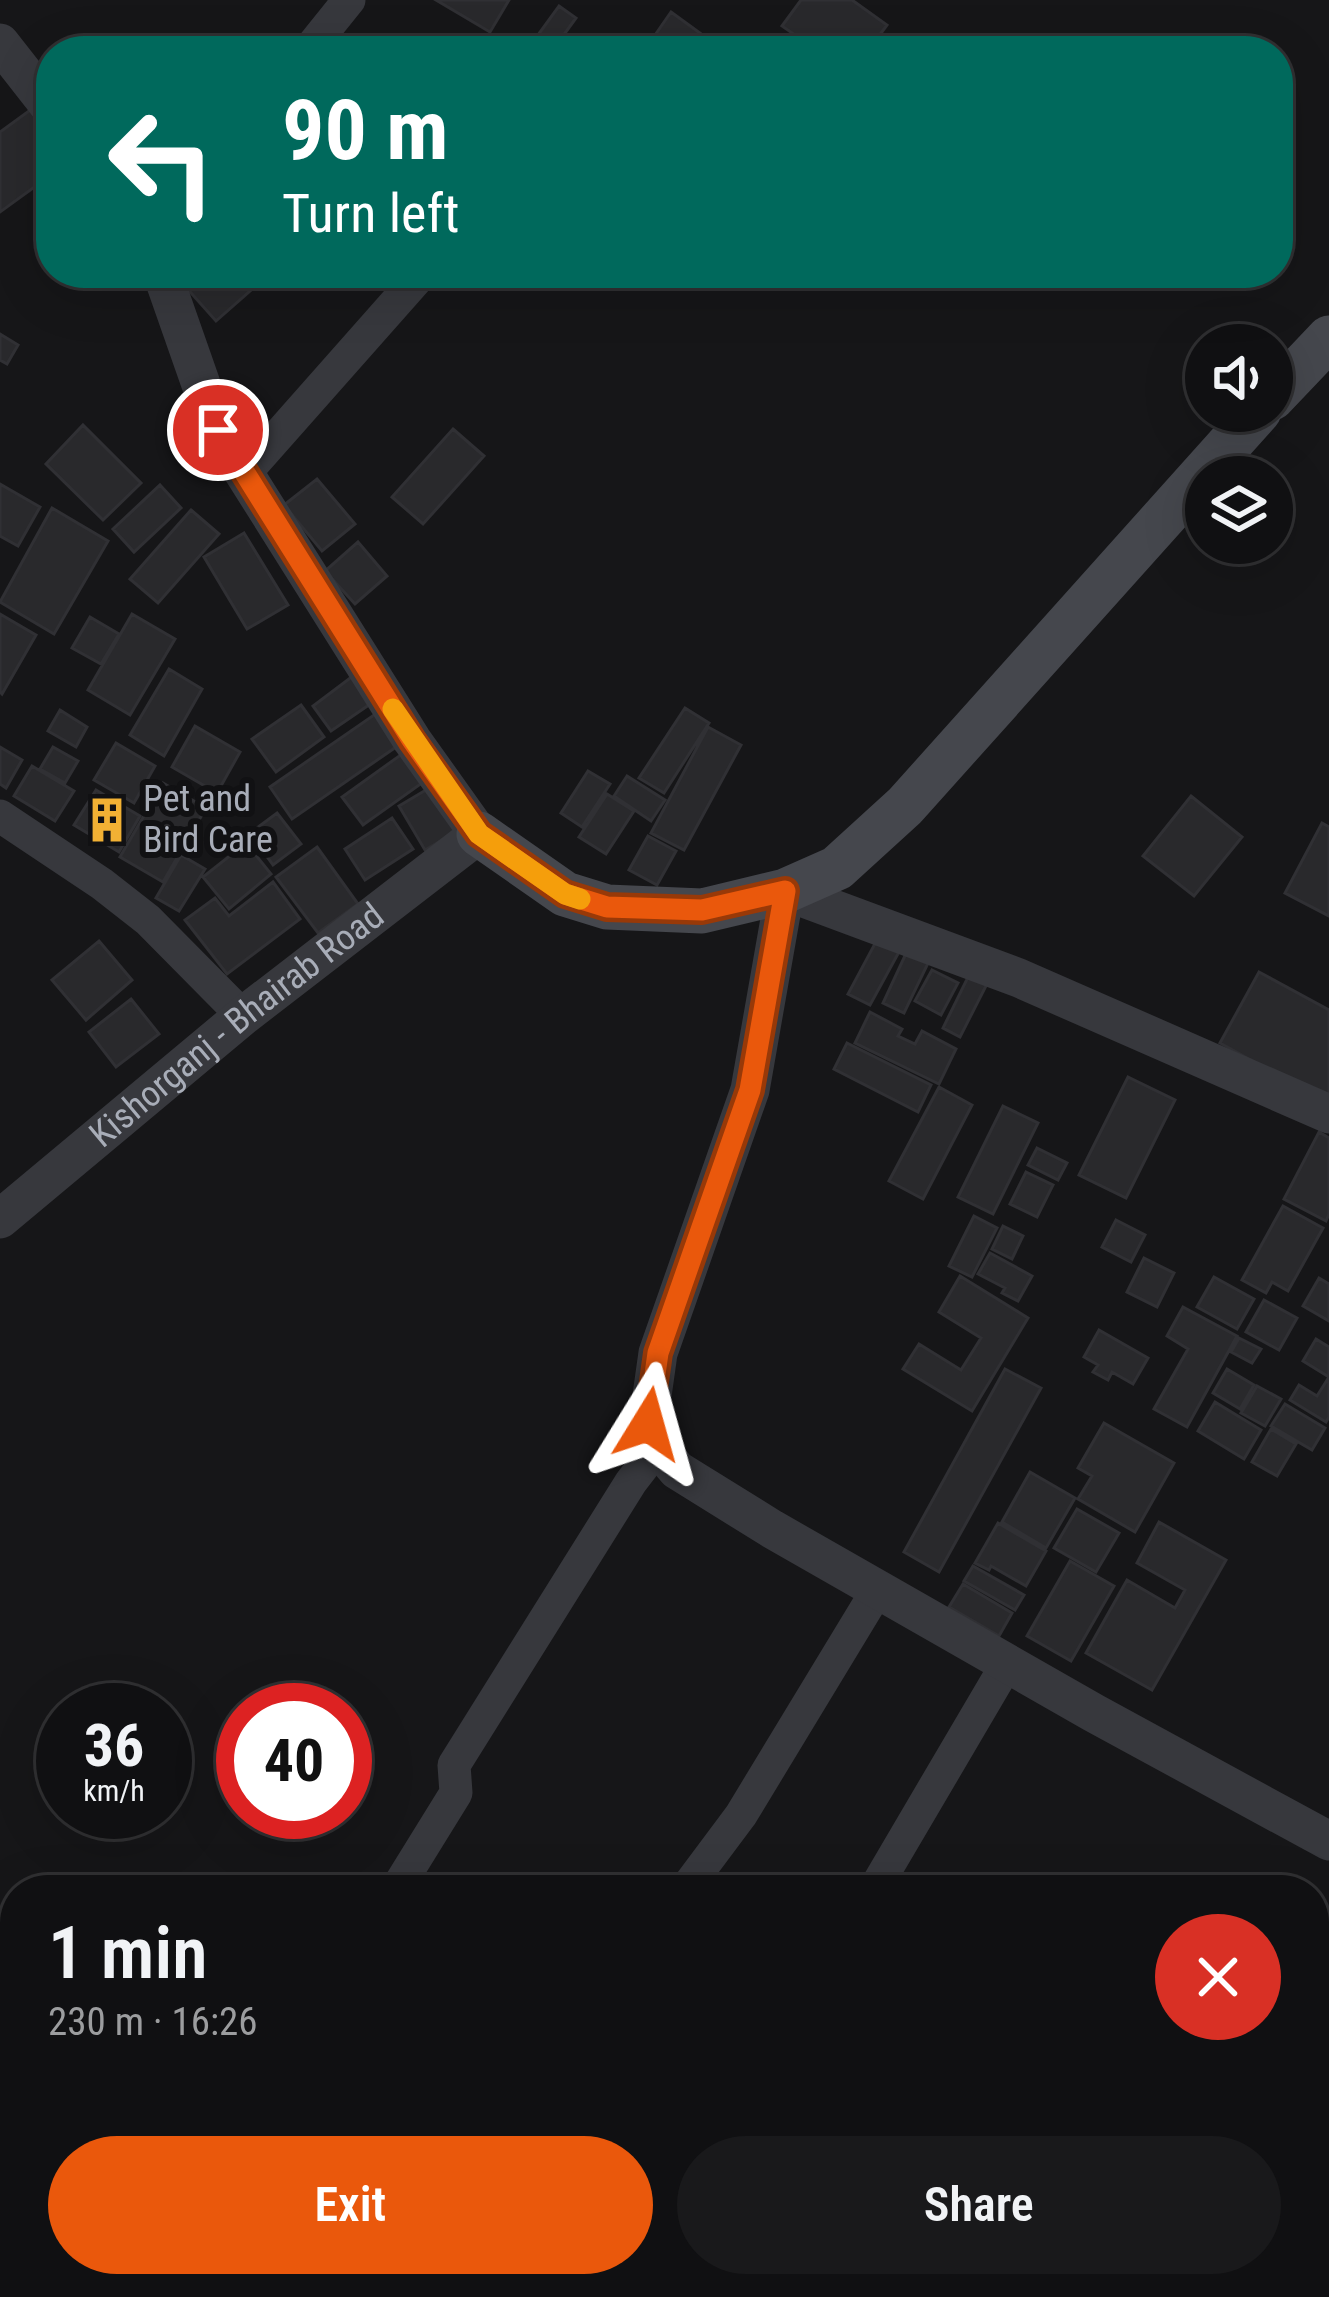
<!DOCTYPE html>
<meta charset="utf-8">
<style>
body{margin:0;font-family:"Roboto Condensed",sans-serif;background:#19191b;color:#f1f3f6;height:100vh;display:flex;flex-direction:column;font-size:45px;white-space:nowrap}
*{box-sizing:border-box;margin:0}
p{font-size:39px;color:#9c9d9f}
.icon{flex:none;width:66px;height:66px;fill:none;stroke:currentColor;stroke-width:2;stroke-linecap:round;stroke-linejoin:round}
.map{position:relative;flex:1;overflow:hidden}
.details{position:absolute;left:0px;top:1875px;width:1329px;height:423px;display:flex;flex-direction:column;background:#101012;border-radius:48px 48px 0 0;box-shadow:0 12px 48px #0002,0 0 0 3px #303032}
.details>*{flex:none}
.top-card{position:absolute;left:36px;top:36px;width:1257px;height:252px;border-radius:48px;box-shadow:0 12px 48px #0002,0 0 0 3px #303032;background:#00695c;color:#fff;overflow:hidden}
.buttons{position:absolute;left:1185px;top:324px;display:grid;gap:24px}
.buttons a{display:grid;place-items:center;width:108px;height:108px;border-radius:50%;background:#101012;box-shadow:0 12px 48px #0002,0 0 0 3px #303032;font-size:60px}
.speed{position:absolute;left:36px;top:1683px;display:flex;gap:24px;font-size:60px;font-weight:700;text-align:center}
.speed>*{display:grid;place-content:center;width:156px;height:156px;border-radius:50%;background:#101012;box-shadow:0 12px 48px #0002,0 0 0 3px #303032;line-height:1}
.speed small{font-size:30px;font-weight:400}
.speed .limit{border:18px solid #d22;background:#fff;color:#111}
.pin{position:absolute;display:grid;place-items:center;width:102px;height:102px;color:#fff;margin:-51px;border:6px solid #fff;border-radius:50%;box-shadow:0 3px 12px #0007}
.me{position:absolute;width:132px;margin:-66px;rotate:8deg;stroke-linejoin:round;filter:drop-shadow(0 0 9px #0008)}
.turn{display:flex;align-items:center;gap:42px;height:252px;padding:0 48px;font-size:54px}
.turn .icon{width:156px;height:156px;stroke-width:2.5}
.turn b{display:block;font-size:84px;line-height:102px}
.round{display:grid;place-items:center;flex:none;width:126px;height:126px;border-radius:63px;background:#19191b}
.summary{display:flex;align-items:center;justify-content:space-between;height:204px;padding:0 48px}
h1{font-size:72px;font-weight:600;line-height:90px}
.button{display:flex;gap:24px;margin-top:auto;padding:24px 48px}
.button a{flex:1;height:138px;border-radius:72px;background:#ea580c;color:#fff;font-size:48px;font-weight:600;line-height:138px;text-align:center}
.button a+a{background:#19191b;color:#f1f3f6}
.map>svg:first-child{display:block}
</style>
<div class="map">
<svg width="1329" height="2297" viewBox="0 0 1329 2297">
<rect width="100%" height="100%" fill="#161618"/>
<path fill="#2c353c" d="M0 2044 15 2055V2283H332L326 2297H0Z"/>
<path fill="#29292c" stroke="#303034" stroke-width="3" d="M436 0H509L490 32Z
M801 0H852L887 25 868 51H818L782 26Z
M559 6 576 18 552 51H537L530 46Z
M671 12 700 33 687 51H644Z
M33 108 51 132V175L0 212V132Z
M179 273H265L267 276 216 321 176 276Z
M0 334 18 345 7 364 0 360Z
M83 425 141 483 103 520 46 464Z
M453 429 484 456 423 524 392 497Z
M317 479 355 524 322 551 284 505Z
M0 484 40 507 18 546 0 536Z
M160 485 181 508 134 552 113 529Z
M52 508 108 541 54 634 0 602Z
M191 510 219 534 158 603 130 579Z
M244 533 288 605 247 629 204 557Z
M358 542 387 576 355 604 325 571Z
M0 614 36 635 2 694 0 692Z
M132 614 175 639 130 715 88 690Z
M90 617 119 634 101 664 72 648Z
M169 669 202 689 164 756 130 735Z
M357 673 376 700 331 731 313 706Z
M301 705 324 737 276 772 252 739Z
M387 706 409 738 292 819 270 787Z
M685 708 709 723 664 793 639 778Z
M60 710 87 727 76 747 48 731Z
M195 726 240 752 217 793 172 767Z
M708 727 741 745 684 850 651 833Z
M116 743 155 766 134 803 94 780Z
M0 747 22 760 6 788 0 784Z
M53 747 78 761 65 783 40 769Z
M409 749 429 778 363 825 342 797Z
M32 766 74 791 55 821 14 796Z
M588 771 610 784 582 827 561 813Z
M627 776 665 800 651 821 614 796Z
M163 783 206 808 163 882 120 857Z
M436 784 463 828 425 850 399 806Z
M96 790 140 816 119 852 74 825Z
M607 794 634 811 606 854 579 837Z
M1191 796 1242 837 1194 896 1143 856Z
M277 813 301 844 273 865 250 833Z
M392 818 413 849 365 880 345 849Z
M1322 823 1329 827V916L1285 893Z
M648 836 676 851 657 885 629 870Z
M246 843 271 874 229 909 203 877Z
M317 847 358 904 318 933 276 877Z
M181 855 205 869 179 911 156 898Z
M273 882 300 919 227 974 185 920 215 898 229 916Z
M878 938 900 950 870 1005 848 994Z
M99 941 132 980 86 1020 52 980Z
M909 947 931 957 904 1013 883 1003Z
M972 969 990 978 960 1037 943 1028Z
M932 970 958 983 941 1015 915 1001Z
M1259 972 1329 1010V1103L1220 1043Z
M131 999 159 1034 116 1067 89 1032Z
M870 1012 902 1029 898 1036 915 1044 922 1031 956 1049 939 1084 855 1043Z
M847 1043 931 1085 918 1112 834 1069Z
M1128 1077 1175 1100 1126 1198 1079 1175Z
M939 1087 972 1105 923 1199 889 1181Z
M1003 1106 1038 1123 993 1214 958 1197Z
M1319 1132 1329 1138V1214L1326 1221 1284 1199Z
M1037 1148 1067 1163 1058 1180 1028 1165Z
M1026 1172 1053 1185 1037 1217 1010 1204Z
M1283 1206 1323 1228 1288 1291 1272 1282 1266 1293 1242 1280Z
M974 1216 997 1228 972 1277 949 1266Z
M1116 1220 1145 1235 1131 1262 1102 1247Z
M1003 1226 1023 1236 1012 1259 992 1249Z
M990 1253 1032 1276 1018 1301 1002 1293 1005 1288 978 1274Z
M1144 1258 1174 1273 1157 1307 1127 1292Z
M960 1276 1028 1318 972 1411 903 1369 919 1344 961 1370 981 1338 939 1312Z
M1214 1277 1254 1299 1237 1329 1197 1307Z
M1319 1278 1329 1284V1321L1303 1306Z
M1264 1300 1297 1318 1279 1350 1246 1332Z
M1183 1307 1237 1336 1187 1427 1154 1409 1188 1349 1167 1336Z
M1099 1330 1148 1358 1133 1384 1112 1372 1108 1380 1093 1372 1098 1365 1084 1357Z
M1239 1338 1261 1349 1252 1363 1231 1352Z
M1316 1339 1329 1347V1417L1326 1422 1290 1400 1299 1385 1317 1396 1329 1377 1303 1361Z
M1005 1369 1041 1388 939 1572 904 1552Z
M1227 1369 1254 1385 1240 1409 1213 1393Z
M1257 1386 1281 1399 1265 1426 1241 1413Z
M1215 1402 1261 1430 1244 1459 1198 1431Z
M1285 1404 1325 1428 1312 1450 1271 1426Z
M1104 1423 1174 1463 1135 1532 1078 1499 1092 1476 1078 1468Z
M1271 1429 1296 1444 1277 1476 1252 1462Z
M1030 1472 1075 1498 1046 1548 1002 1522Z
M1077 1509 1119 1533 1096 1572 1054 1548Z
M1159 1522 1226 1560 1152 1690 1086 1653 1127 1580 1175 1608 1185 1590 1137 1563Z
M998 1523 1046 1551 1026 1586 991 1566 989 1570 975 1563Z
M1070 1561 1114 1586 1071 1661 1027 1636Z
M973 1566 1024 1595 1015 1610 964 1581Z
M963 1584 1012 1613 999 1636 949 1607Z
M1314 2109 1329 2117V2130L1314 2157Z
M1013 2283H1103L1096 2297H1039Z"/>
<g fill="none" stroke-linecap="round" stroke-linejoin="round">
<path stroke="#37383d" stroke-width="33" d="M308 51 349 0
M245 473 422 273
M0 816 102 884 148 920 243 1016
M396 1890 456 1793 454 1765 631 1482 658 1447
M685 1890 741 1815 878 1589
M874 1890 1008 1662
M0 1969 15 1977
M457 2283 459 2297
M580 2297 593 2283"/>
<g stroke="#37383d" stroke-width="39">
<path d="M0 43 51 108"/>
<path d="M1329 1114 1019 978 785 891 750 1090 658 1353 648 1424 655 1444 677 1470 772 1529 1094 1713 1329 1841"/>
<path id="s1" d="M0 1219 243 1016 479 834 412 740 217 430 162 273"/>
</g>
<path stroke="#45474d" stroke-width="45" d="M1272 398 1329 338
M479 834 565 894 607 907 702 911 785 891 837 868 905 806 1259 411"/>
</g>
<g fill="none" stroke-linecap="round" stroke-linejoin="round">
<g stroke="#983908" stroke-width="30">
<path id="route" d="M218 430 412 740 479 834 565 894 607 907 702 910 785 891 750 1090 658 1353 648 1424"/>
</g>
<use href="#route" stroke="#ea580c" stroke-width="21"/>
<path stroke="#f59e0b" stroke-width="21" d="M393 709 479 834 565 894 580 899"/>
</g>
<defs>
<g id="building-bare" transform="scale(3.6)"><path d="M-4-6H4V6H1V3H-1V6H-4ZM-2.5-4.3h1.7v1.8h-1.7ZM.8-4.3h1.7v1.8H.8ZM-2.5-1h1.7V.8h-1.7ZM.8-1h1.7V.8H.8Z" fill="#f2b134" stroke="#111113" stroke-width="2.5" paint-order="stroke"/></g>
</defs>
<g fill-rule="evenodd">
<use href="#building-bare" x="107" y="820"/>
</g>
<g text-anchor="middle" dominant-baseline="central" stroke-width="12" stroke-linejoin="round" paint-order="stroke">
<g font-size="36" fill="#a8adb8" stroke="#111113" text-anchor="start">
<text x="143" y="799">Pet and<tspan x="143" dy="41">Bird Care</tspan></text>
</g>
<g font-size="36" fill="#a8adb8" stroke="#111113">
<text stroke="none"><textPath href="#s1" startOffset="306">Kishorganj - Bhairab Road</textPath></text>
</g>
</g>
</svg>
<div class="buttons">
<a><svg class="icon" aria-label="sound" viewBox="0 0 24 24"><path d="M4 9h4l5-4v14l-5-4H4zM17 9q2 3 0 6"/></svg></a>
<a><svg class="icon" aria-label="layers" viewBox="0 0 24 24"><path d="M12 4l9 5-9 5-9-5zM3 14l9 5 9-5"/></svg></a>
</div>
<div class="speed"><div>36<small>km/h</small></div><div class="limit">40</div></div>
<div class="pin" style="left:218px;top:430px;background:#d93025"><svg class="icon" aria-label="arrive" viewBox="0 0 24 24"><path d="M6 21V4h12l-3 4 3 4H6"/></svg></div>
<svg class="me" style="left:648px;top:1424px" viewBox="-20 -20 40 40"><path d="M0-17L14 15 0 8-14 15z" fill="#ea580c" stroke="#fff" stroke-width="4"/></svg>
<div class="top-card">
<div class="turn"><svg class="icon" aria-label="left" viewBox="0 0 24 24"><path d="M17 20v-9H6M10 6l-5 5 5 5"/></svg><div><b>90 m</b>Turn left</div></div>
</div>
<section class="details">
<div class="summary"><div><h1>1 min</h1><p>230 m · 16:26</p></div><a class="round" style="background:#d93025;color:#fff"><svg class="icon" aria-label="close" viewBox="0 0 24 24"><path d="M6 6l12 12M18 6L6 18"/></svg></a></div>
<div class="button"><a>Exit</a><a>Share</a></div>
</section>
</div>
